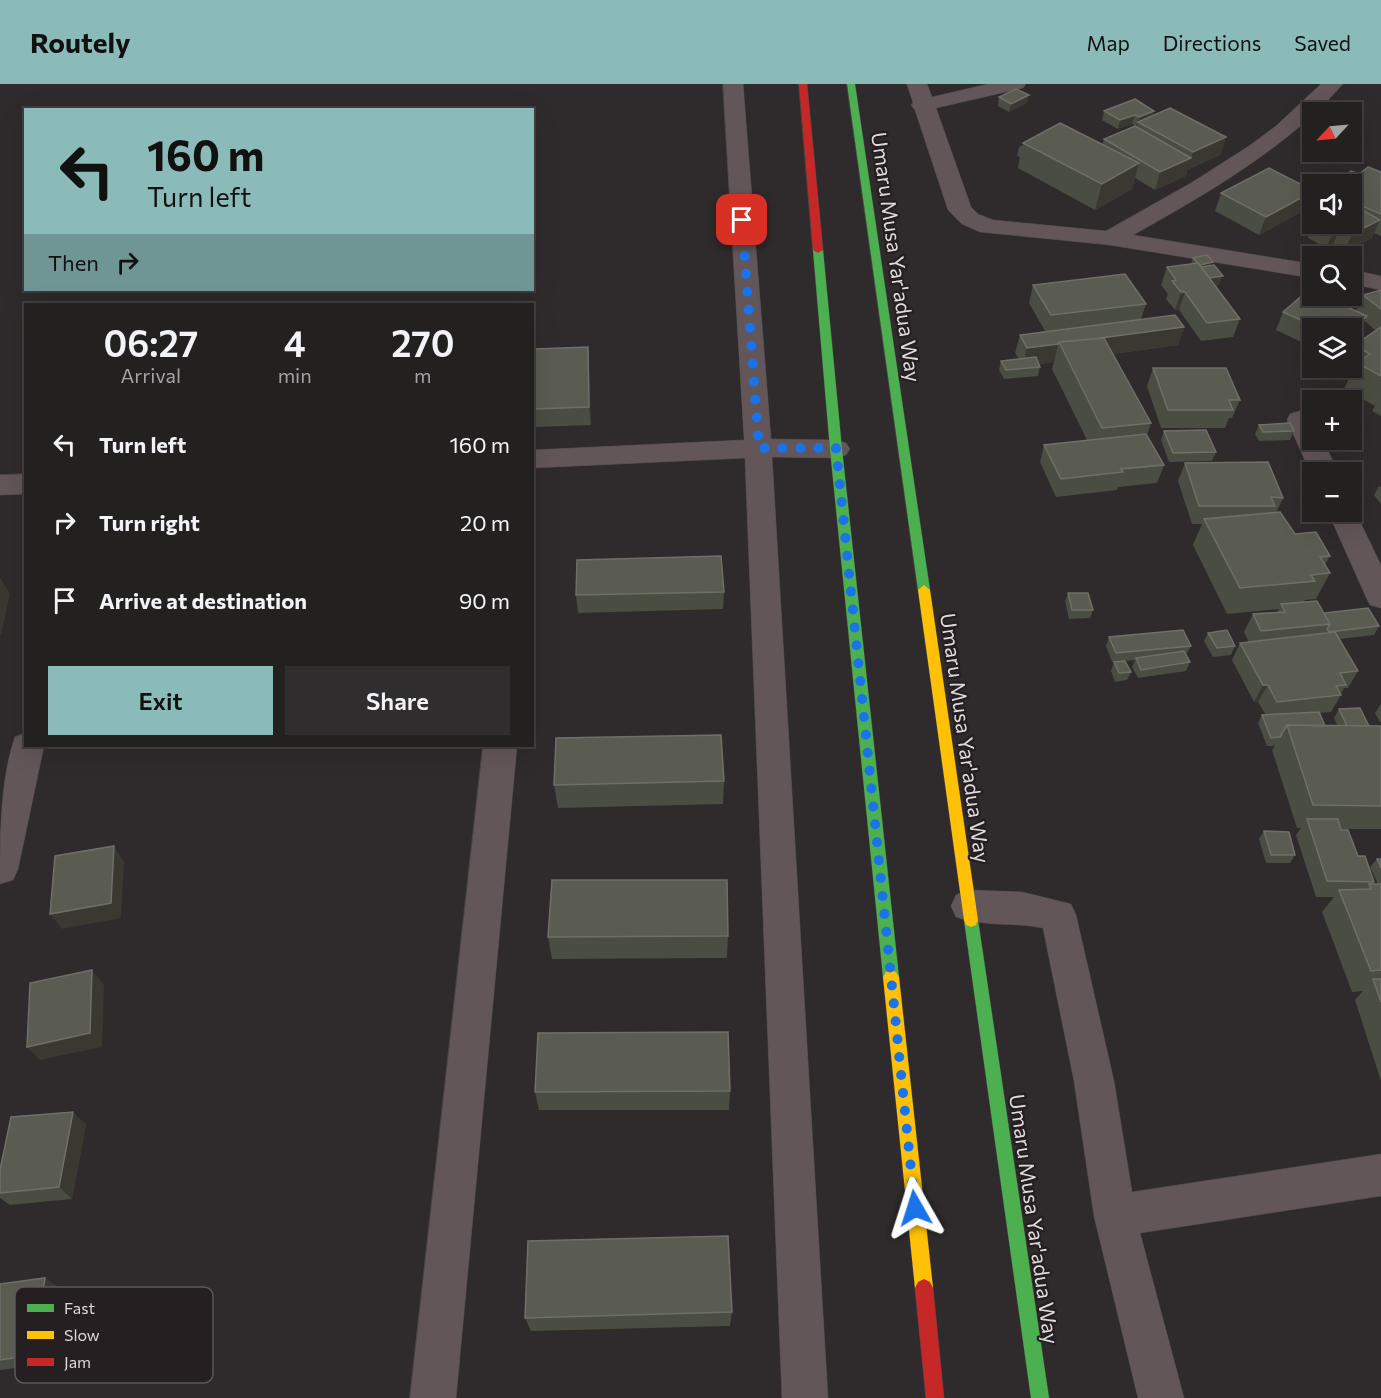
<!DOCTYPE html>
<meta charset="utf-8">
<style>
body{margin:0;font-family:Commissioner,sans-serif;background:#2f2d2d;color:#f1f3f6;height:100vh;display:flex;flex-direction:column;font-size:22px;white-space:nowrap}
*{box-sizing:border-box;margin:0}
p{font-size:20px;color:#a3a3a5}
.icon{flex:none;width:33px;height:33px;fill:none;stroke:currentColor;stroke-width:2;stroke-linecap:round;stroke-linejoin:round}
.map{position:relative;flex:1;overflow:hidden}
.sheet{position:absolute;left:24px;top:219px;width:510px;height:444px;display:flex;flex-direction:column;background:#232020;border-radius:0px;box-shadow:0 6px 24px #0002,0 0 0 2px #403e3e}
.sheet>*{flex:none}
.banner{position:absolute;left:24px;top:24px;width:510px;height:183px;border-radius:0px;box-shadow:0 6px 24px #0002,0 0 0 2px #403e3e;background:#8bbbb9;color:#111;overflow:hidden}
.needle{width:39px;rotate:244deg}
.buttons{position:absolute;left:1302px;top:18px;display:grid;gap:12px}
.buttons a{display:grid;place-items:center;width:60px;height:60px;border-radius:0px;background:#232020;box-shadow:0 6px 24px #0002,0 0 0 2px #403e3e;font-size:30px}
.pin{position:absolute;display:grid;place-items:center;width:51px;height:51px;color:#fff;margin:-26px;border-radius:12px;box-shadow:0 3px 9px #0006}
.me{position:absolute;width:66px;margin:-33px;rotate:354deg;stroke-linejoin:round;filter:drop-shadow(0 0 4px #0008)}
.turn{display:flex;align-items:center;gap:21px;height:126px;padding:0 24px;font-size:27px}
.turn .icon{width:78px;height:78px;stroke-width:2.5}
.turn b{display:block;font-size:42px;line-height:51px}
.then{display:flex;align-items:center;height:57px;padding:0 24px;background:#0003;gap:12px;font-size:22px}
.eta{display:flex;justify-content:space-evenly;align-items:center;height:102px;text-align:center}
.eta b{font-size:36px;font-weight:600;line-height:42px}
.button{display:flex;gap:12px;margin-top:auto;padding:12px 24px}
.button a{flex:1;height:69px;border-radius:0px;background:#8bbbb9;color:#111;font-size:24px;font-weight:600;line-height:69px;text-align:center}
.button a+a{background:#2f2d2d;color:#f1f3f6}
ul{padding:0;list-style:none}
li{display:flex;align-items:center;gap:18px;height:78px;padding:0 24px}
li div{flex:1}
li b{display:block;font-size:22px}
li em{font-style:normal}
header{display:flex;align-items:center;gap:36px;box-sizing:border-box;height:84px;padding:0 30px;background:#8bbbb9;color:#111}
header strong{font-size:28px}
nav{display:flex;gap:33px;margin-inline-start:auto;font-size:21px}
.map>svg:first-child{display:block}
</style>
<header>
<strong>Routely</strong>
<nav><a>Map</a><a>Directions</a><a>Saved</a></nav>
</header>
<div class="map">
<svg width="1381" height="1314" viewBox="0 0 1381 1314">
<rect width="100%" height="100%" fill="#2f2a2b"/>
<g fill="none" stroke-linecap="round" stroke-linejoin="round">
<g stroke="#4a4748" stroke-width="1">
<path id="street" d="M723 0H743L771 355 836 356 846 359 850 365 846 371 836 374 772 373 828 1314H782L745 374 532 384V366L744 356Z
M907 0H927L932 13 988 0H1026L1023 4 936 24 971 123 978 130 993 136 1106 147 1191 99 1249 62 1276 42 1321 0H1343L1317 28H1312V32C1258 80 1196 116 1133 151L1312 180V194L1110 161 980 148 962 140 948 126 915 26 911 21 913 19Z
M1352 186 1381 192V206L1352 200Z
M1300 327 1310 330 1312 334V356H1323L1338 388H1312V392L1287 336 1290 330Z
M26 390V410L0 411V391Z
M1352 421 1381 481V524L1370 521 1366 513 1328 428H1352Z
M26 649V662H44L18 785 13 796 0 800C0 752 0 696 15 653Z
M483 662H517L456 1314H410Z
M969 806 1022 808 1071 820 1076 831 1114 997 1132 1108 1381 1070V1112L1140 1149 1184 1314H1138L1094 1132 1074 997 1043 844C1014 838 983 843 956 833L951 822 956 811Z"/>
</g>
<g stroke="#4a4748" stroke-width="1">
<path id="fast" d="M847 0H855L930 506 924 511 918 506Z
M818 163 823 166 842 365 899 893 896 898 891 900 886 898 883 893 830 365 813 166Z
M971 829 976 831 978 836 1049 1314H1031L964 836 966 831Z"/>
</g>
<g stroke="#4a4748" stroke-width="1">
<path id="slow" d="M924 501 930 506 978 836 976 841 971 843 966 841 964 836 918 506Z
M891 886 896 888 899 893 933 1204 930 1210 924 1213 918 1210 915 1204 883 893 886 888Z"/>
</g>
<g stroke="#4a4748" stroke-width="1">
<path id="jam" d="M799 0H807L823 166 818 169 813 166Z
M924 1195 930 1198 933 1204 944 1314H926L915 1204 918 1198Z"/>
</g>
<use href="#street" fill="#625659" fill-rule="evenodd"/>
<use href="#fast" fill="#4caf50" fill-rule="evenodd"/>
<use href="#slow" fill="#ffc107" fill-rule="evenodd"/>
<use href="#jam" fill="#c62828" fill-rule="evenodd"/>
</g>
<path fill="#4a4d41" d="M999 13 1027 19 1009 28 998 22Z
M1104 27H1154L1153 32 1226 53 1220 71 1187 86 1186 92 1155 106 1135 94 1132 105 1095 126 1018 84 1020 73 1017 72 1019 63 1023 61V59L1102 61 1104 55 1137 43V42H1136L1132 40 1118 45 1102 36Z
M1381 88V152L1374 149 1372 154 1344 168 1333 161 1326 164 1308 154 1311 147 1304 143 1311 125H1312V140H1352V100L1359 90Z
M1312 106V112L1307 125 1259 151 1215 127 1221 109Z
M1193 174 1212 182 1219 201 1216 202 1240 235 1233 253 1201 257 1179 226H1175L1166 215 1168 210 1161 201 1167 183 1191 180Z
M1033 201 1146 220 1141 235 1184 243 1178 261 1113 270 1151 339 1147 351 1164 381 1157 399 1118 403 1117 406 1056 413 1040 378 1044 361 1087 356 1052 285 1054 278 1039 280 1040 283 1038 292 1004 295 999 286 1001 277 1019 275 1015 269 1020 251 1045 247 1029 219Z
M1381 206V332L1372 327 1375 322 1344 305 1350 292 1342 288 1344 284H1352V268L1355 261 1376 247 1365 237 1359 250 1352 244H1312V263L1276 246 1283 228 1320 217 1356 227 1363 211Z
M588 263 591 341 536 343 534 325Z
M1153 284 1240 316 1232 334H1229L1225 344H1161L1147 302Z
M1259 341 1294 347 1290 356 1259 357 1255 350Z
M1164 347 1216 368 1212 377 1169 378 1161 356Z
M1185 379 1283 414 1276 429 1295 450 1330 472 1325 481 1330 489 1316 515 1305 516 1304 518 1324 529 1379 542 1374 551 1340 555 1358 587 1348 604H1344L1341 610V611L1331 628 1320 629 1325 642H1338L1334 634 1339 625 1369 642H1381V745H1341L1374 798 1372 800H1378L1370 783 1377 775H1381V997L1355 916 1363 907 1352 908 1322 828 1334 813H1316L1296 751 1301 744H1297L1272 666 1275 662H1267L1258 639 1262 631H1266L1258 618H1254L1232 576 1240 559 1249 558 1244 548 1253 530 1277 528 1279 525 1227 530 1193 461 1202 440H1192L1178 397Z
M1379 402 1381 403V420L1374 411Z
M724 508 723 525 578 529 576 511Z
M1068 509 1093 526 1090 534 1069 535 1065 517Z
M1208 549 1235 562 1231 571 1213 573 1204 557Z
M1109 553 1191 562 1186 571 1190 578 1186 587 1138 594 1132 583 1135 576 1112 578 1106 562Z
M1114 578 1131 588 1127 596 1115 598 1111 587Z
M1381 620V638H1380L1375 629Z
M724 697 723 720 558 724 554 701Z
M1264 747 1295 771 1290 779H1266L1259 755Z
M728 852 727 874 552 875 548 853Z
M730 1007 729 1026H539L535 1008Z
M86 1040 72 1115 10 1121 0 1114V1086Z
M45 1194 59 1204 48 1280 0 1286V1200Z
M732 1228 730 1242 531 1247 525 1234Z"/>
<path fill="#393831" d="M1029 11 1027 19 1009 28 1011 20Z
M1154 27 1152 36 1138 38 1137 42H1136L1139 33Z
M1135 31 1132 40 1118 45 1120 36Z
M1226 53 1220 71 1187 86 1193 68Z
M1191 74 1186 92 1155 106 1160 88Z
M1139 79 1132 105 1095 126 1102 100Z
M1312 108V112L1307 125 1259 151 1266 133Z
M1380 136 1372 154 1344 168 1352 150Z
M1340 143 1333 161 1326 164 1334 147Z
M1213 178 1210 187 1199 183 1200 181Z
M1223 192 1219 201 1205 203 1208 194Z
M1181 208H1185L1179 226H1175Z
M1367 232 1359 250 1352 256V246Z
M1184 243 1178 261 1068 276 1059 260Z
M1058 260 1054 278 1023 282 1027 264Z
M588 263 589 281 591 341 589 323Z
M0 493 10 510 1 551 0 550Z
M1263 601H1268L1258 618H1254Z
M114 762 124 778 121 834 62 845 50 830Z
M92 886 104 901 102 963 40 976 27 963Z
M73 1028 86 1040 72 1115 59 1103Z
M45 1194 59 1204 48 1280 33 1271Z"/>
<path fill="#5a5c51" stroke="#6f6f67" stroke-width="1.5" d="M1016 5 1029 11 1011 20 999 13Z
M1135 15 1154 27 1139 33 1135 31 1120 36 1104 27Z
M1170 24 1226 53 1193 68 1138 38Z
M1060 39 1139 79 1102 100 1023 59Z
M1135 42 1191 74 1160 88 1104 55Z
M1368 83 1381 88V130L1352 118V100H1335L1351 87 1359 90Z
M1269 84 1312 106V108L1266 133 1221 109Z
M1352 120 1380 136 1352 150 1340 143 1334 147 1321 140H1352Z
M1207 171 1213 178 1200 181 1193 174Z
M1198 179 1240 235 1207 239 1185 208H1181L1172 197 1176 196 1167 183Z
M1214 181 1223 192 1210 194 1201 183Z
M1125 190 1146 220 1051 231 1033 201Z
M1381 206V225L1363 211Z
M1304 210 1320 217 1326 213 1367 232 1352 246V244H1318L1283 228Z
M1175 231 1184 243 1093 255 1059 258 1058 260 1027 264 1020 251Z
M1381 243V292L1357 279 1370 270 1355 261Z
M1104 254 1151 339 1102 344 1059 258Z
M588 263 589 323 534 325 535 265Z
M1036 273 1040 283 1006 286 1001 277Z
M1153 284H1226L1240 316H1229L1233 326H1168Z
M1290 339 1294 347 1263 348 1259 341Z
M1206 346 1216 368 1173 369 1164 347Z
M1146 350 1164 381 1121 385 1123 388 1061 395 1044 361Z
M1268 378 1283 414 1271 413 1275 422H1199L1185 379Z
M1280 428 1295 450 1316 448 1330 472 1320 473 1330 489 1311 491 1315 497 1240 504 1204 435Z
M721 472 724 508 576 511 577 476Z
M1068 509H1088L1093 526H1072Z
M1317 517 1330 540 1261 547 1253 530 1285 528 1281 520Z
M1368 524 1379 542 1329 548 1327 545 1330 540 1324 529Z
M1183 546 1191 562 1116 569 1109 553Z
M1227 546 1235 562 1217 564 1208 549Z
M1335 548 1358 587 1340 589 1346 601 1336 602 1341 611 1277 618 1268 601H1263L1240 559Z
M1184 567 1190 578 1141 586 1136 574Z
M1125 577 1131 588 1119 589 1114 578Z
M1360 624 1369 642H1347L1339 625Z
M1319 628 1325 642 1287 641 1280 653 1271 654 1262 631Z
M1287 641 1381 642V722L1313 721Z
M721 651 724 697 554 701 556 654Z
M1307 735H1338L1341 746H1348L1358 772H1365L1374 798 1327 797Z
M1264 747 1289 748 1295 771H1271Z
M114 762 111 819 50 830 55 772Z
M1377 775H1381V784Z
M552 796H727L728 852 548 853Z
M1369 800H1381V886L1371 887 1339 806 1371 805Z
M92 886 90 949 27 963 30 899Z
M1373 895H1381V918Z
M728 948 730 1007 535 1008 538 949Z
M73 1028 59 1103 0 1109V1086L11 1033Z
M728 1152 732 1228 525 1234 528 1157Z
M45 1194 33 1271 0 1276V1200Z"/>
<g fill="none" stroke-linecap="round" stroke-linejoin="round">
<path stroke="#1a73e8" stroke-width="10" stroke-dasharray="0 18" d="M742 136 759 364H836L915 1124"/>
</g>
<g text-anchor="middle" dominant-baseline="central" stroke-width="4.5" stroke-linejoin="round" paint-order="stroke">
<g font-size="21" fill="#dfd9db" stroke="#261f21">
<text transform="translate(897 173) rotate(82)">Umaru Musa Yar'adua Way</text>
<text transform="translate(966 654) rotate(82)">Umaru Musa Yar'adua Way</text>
<text transform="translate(1035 1135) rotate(82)">Umaru Musa Yar'adua Way</text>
</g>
</g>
<rect x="15" y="1203" width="198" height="96" rx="9" fill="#261f21" stroke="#5e5759" stroke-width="1.5"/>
<rect x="27" y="1220" width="27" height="8" fill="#4caf50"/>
<rect x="27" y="1247" width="27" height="8" fill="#ffc107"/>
<rect x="27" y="1274" width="27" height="8" fill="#c62828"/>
<g font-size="16" fill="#dfd9db">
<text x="64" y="1230">Fast</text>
<text x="64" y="1257">Slow</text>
<text x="64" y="1284">Jam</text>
</g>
</svg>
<div class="buttons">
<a><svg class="needle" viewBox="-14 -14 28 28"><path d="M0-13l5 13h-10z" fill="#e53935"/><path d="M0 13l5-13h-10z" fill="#a3a3a5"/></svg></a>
<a><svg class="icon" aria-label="sound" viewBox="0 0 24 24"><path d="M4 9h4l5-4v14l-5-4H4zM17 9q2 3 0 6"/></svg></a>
<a><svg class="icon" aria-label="search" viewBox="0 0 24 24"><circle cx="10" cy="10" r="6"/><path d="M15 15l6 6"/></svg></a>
<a><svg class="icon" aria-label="layers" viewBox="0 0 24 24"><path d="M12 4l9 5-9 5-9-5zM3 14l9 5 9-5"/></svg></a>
<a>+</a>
<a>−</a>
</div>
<div class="pin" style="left:742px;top:136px;background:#d93025"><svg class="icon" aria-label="arrive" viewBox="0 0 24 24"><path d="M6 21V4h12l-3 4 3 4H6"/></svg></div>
<svg class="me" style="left:915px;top:1124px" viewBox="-20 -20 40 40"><path d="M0-17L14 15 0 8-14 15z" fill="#1a73e8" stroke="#fff" stroke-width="4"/></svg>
<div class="banner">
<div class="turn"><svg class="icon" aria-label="left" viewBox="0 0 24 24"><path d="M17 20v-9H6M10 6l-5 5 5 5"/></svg><div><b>160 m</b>Turn left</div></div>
<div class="then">Then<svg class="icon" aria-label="right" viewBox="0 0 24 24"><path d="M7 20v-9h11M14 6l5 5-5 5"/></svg></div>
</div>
<section class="sheet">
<div class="eta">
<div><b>06:27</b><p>Arrival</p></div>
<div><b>4</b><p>min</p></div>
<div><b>270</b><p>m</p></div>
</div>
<ul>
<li><svg class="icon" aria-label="left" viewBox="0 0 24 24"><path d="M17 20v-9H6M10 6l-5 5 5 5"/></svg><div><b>Turn left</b></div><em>160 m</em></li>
<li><svg class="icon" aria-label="right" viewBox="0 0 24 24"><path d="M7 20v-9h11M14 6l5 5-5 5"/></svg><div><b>Turn right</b></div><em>20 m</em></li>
<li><svg class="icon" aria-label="arrive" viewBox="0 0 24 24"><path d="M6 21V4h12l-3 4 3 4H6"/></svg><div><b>Arrive at destination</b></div><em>90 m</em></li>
</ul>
<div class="button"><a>Exit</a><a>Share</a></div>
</section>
</div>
